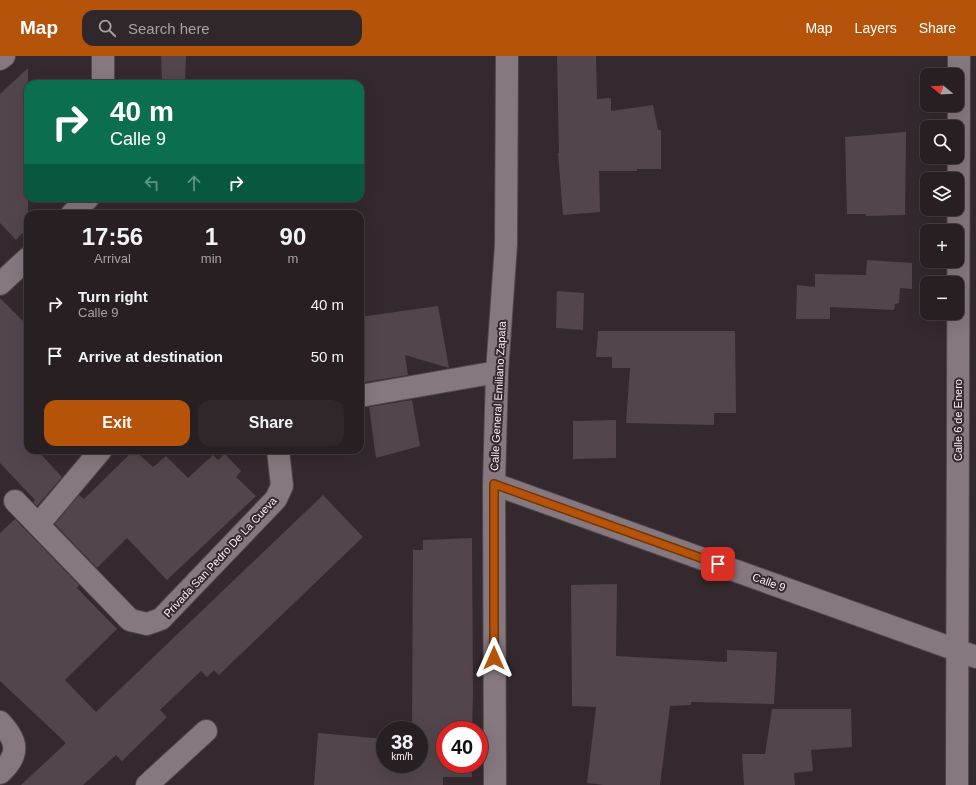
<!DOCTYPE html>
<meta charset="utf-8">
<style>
body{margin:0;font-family:Arial,sans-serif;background:#2f272a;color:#f1f3f6;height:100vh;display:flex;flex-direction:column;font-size:15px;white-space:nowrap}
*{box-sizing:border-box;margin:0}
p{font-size:13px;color:#a4a2a5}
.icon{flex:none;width:22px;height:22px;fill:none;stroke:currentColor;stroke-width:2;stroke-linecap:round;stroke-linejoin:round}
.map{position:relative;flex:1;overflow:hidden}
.panel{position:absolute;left:24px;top:154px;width:340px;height:244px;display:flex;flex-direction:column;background:#271f22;border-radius:12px;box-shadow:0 4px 16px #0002,0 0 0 1px #433d40}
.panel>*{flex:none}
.guide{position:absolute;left:24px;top:24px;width:340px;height:122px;border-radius:12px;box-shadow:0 4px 16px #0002,0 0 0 1px #433d40;background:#0b6e4f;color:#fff;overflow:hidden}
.needle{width:26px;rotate:288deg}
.tools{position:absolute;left:920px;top:12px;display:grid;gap:8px}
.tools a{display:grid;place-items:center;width:44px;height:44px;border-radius:8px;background:#271f22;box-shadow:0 4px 16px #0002,0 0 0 1px #433d40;font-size:20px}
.speed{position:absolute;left:376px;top:665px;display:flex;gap:8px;font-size:20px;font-weight:700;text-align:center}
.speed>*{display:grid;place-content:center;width:52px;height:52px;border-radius:50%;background:#271f22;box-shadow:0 4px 16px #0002,0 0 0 1px #433d40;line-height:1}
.speed small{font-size:10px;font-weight:400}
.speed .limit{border:6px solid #d22;background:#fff;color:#111}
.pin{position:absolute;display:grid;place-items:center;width:34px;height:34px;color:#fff;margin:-17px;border-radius:8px;box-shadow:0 2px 6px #0006}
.me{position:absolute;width:44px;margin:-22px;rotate:0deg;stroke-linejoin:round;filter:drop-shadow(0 0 3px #0008)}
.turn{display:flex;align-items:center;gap:14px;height:84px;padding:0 20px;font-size:18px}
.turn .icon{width:52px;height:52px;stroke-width:2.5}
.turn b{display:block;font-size:28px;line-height:34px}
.lanes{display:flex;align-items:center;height:38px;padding:0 20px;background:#0003;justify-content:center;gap:20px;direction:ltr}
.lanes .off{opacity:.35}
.eta{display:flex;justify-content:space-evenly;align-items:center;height:68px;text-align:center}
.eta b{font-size:24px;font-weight:600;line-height:28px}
.cta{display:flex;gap:8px;margin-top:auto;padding:8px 20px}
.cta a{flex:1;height:46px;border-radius:12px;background:#b45309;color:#fff;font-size:16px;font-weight:600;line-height:46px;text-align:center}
.cta a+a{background:#2f272a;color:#f1f3f6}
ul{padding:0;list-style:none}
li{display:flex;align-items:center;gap:12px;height:52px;padding:0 20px}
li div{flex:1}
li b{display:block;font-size:15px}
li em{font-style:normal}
header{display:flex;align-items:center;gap:24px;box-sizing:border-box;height:56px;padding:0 20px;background:#b45309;color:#fff}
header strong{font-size:19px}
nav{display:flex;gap:22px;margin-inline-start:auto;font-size:14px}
.search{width:280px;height:36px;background:#2f272a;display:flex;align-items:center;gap:10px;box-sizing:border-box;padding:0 14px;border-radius:12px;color:#a4a2a5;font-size:15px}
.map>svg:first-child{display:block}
</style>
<header>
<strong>Map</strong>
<div class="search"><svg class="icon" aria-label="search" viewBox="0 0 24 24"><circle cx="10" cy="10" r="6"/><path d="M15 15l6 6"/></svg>Search here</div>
<nav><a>Map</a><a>Layers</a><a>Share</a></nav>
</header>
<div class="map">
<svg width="976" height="729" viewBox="0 0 976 729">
<rect width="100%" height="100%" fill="#34292e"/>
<path fill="#52464c" d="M161 0H186L185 25H162Z
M557 0H596L597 43 611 42V55L653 49 658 74H661V113H637V115H599L600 156 563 159 558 97H559Z
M28 12V171L16 184 0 167V38Z
M906 76 905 159 866 160V158H847L845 81Z
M867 204 912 207V233L900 232 899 247 895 248 894 254 830 251V263H796L797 229 815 231V218L866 219Z
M557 235 584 237 583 274 556 272Z
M0 242 28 270V394H37L62 421 37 450 33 446 35 444 0 407Z
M438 250 449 312 405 299 408 319 365 326 364 319 360 320V261Z
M598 275H735L736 357H714V369L626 367 630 312H612V301H596Z
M412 344 420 390 376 402 369 351Z
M616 364V402L573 403V365Z
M134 394 153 411 166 400 188 422 213 399 218 404 225 398 241 415 236 421 256 440 167 524 127 482 97 512 55 468 79 439 84 443Z
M323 439 363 481 219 619 214 614 207 621 201 615 160 654 167 661 122 705 116 699 83 729H21L66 687 0 625V477L15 463 79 529 77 532 117 573 65 624 96 656Z
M472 482 473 638 472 674H445V708H472V721H443V729H314L318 677 385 683V708H419V674H412L413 494H423V484Z
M617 528 616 600 727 606V594L777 596 774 648 691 646V649L670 650 660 729H604L587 727 596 651 572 650 571 529Z
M772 653H851L852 691 811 694 813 715 794 717 795 729H744L742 698H765Z"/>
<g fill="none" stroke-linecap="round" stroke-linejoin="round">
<g stroke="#51474c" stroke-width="24">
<path id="minor" d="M103 0V28
M0 3 4 0
M72 158 88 142
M0 228 28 202
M360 340 497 316
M494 428 976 601
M15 445 130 564 147 568 161 563 276 443 282 430 278 394
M38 469 101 394
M0 666C17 684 21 698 0 717
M147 729 206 675
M495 729 494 428 497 316 506 189 507 0
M957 729 959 0"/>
</g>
<use href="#minor" stroke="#85787e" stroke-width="22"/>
</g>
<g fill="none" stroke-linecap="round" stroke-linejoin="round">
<g stroke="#753606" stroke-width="10">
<path id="route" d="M494 602V428L718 508"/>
</g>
<use href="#route" stroke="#b45309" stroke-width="7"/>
</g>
<g text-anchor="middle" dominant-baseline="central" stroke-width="4" stroke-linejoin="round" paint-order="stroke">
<g font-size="11" fill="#faf3f6" stroke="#34292e">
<text transform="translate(498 340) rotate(-87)">Calle General Emiliano Zapata</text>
<text transform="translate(958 364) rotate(-90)">Calle 6 de Enero</text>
<text transform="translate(220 501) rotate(-47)">Privada San Pedro De La Cueva</text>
<text transform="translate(769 526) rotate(20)">Calle 9</text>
</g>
</g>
</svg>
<div class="tools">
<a><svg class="needle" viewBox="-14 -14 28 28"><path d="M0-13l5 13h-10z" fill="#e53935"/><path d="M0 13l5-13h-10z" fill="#a4a2a5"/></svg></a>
<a><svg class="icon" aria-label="search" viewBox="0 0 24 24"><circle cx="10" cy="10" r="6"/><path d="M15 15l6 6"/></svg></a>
<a><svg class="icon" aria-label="layers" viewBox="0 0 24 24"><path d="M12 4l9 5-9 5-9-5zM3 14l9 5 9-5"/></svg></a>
<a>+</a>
<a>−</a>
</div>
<div class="speed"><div>38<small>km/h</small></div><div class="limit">40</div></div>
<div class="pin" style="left:718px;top:508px;background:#d93025"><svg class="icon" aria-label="arrive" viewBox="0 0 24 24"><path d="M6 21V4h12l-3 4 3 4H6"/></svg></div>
<svg class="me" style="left:494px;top:602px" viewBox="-20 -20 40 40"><path d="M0-17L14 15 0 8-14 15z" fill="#b45309" stroke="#fff" stroke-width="4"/></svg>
<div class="guide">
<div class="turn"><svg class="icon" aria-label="right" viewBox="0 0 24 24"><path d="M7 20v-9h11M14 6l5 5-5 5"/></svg><div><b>40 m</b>Calle 9</div></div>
<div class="lanes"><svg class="icon off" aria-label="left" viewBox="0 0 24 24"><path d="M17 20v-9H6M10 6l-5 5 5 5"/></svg><svg class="icon off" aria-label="ahead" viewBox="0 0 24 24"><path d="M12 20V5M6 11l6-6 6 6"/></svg><svg class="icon" aria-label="right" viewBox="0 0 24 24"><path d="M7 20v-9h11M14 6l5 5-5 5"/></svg></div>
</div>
<section class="panel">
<div class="eta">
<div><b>17:56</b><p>Arrival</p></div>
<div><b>1</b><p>min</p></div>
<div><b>90</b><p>m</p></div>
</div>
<ul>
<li><svg class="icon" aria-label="right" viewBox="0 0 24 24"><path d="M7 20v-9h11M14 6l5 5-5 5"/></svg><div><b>Turn right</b><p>Calle 9</p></div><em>40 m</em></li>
<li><svg class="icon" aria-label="arrive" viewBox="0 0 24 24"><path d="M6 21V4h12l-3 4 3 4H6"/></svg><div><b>Arrive at destination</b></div><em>50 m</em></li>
</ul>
<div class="cta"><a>Exit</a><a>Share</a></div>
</section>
</div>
